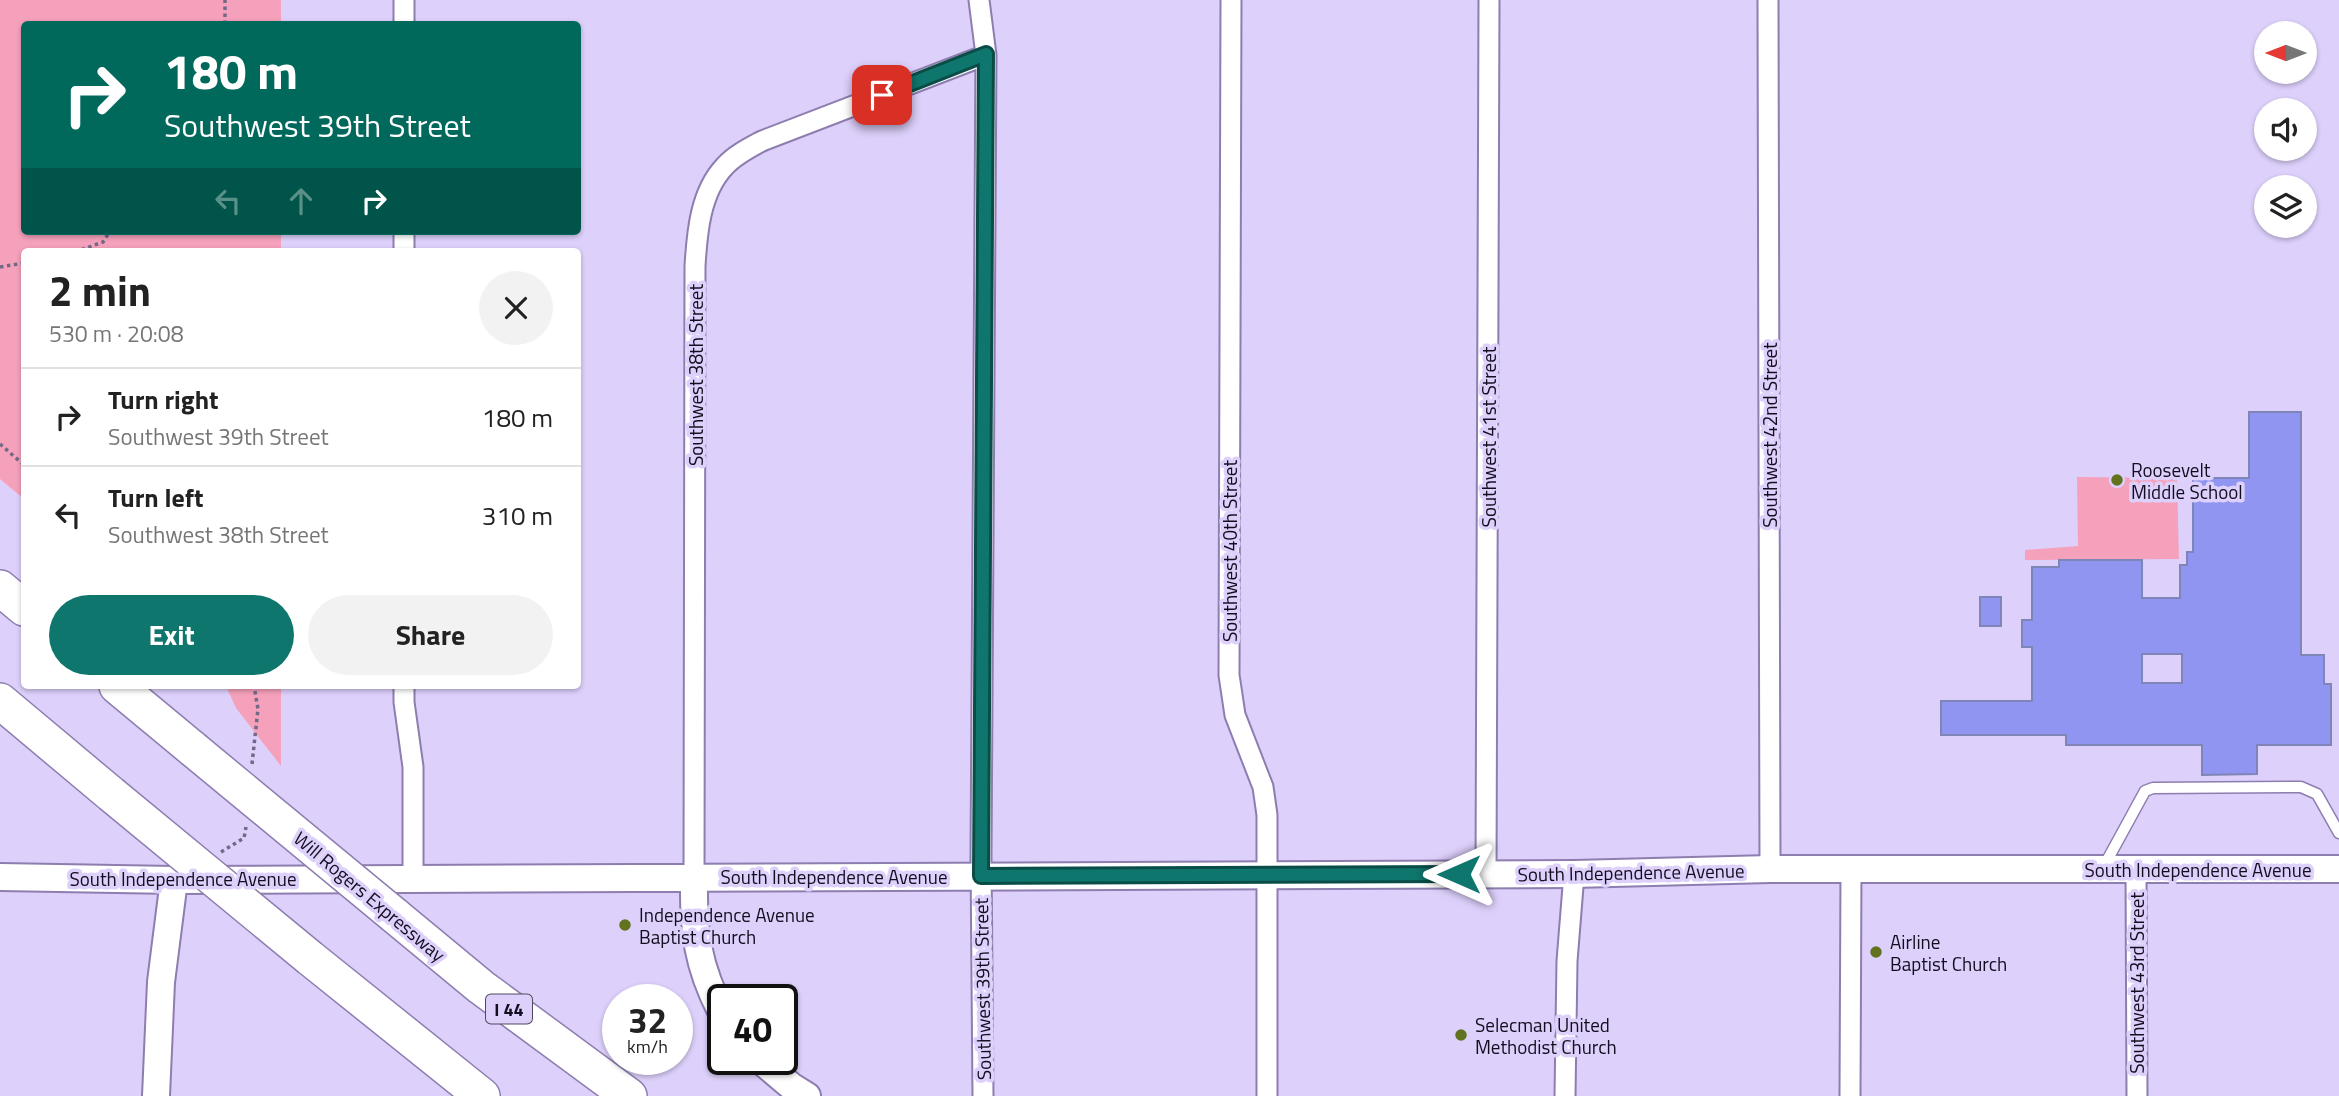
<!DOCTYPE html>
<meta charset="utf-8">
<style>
body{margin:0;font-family:"Titillium Web",sans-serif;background:#f2f2f2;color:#222;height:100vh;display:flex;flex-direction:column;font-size:26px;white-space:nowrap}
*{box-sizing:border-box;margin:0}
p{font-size:23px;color:#767676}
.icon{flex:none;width:38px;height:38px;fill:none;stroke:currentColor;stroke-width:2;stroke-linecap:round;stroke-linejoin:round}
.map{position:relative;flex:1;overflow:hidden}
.side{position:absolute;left:21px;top:248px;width:560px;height:441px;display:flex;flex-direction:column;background:#fff;border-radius:7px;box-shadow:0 2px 5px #0004}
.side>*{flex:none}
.hud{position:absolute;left:21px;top:21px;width:560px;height:214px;border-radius:7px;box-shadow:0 2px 5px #0004;background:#00695c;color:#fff;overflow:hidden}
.needle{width:46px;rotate:270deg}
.buttons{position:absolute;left:2254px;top:21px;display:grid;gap:14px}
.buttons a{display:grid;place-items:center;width:63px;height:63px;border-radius:50%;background:#fff;box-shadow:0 2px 5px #0004;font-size:35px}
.speed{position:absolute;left:602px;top:984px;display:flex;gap:14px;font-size:35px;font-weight:700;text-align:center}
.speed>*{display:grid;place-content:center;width:91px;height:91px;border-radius:50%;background:#fff;box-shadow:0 2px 5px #0004;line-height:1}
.speed small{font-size:18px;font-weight:400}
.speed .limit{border:4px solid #111;border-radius:10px;background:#fff;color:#111}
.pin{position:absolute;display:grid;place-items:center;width:60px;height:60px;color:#fff;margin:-30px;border-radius:14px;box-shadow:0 4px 10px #0006}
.me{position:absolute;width:77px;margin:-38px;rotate:270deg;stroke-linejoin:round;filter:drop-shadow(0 0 5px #0008)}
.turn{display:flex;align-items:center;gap:24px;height:147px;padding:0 28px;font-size:32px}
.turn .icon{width:91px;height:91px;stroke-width:2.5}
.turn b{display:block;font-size:49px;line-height:60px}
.lanes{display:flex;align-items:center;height:66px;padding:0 28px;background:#0003;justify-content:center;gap:35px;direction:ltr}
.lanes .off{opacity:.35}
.round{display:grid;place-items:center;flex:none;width:74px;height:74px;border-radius:37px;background:#f2f2f2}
.headline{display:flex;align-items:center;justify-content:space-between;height:119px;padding:0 28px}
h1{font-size:42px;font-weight:700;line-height:52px}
.button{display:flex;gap:14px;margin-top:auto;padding:14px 28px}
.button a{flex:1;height:80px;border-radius:42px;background:#0f766e;color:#fff;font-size:28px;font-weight:700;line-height:80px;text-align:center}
.button a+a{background:#f2f2f2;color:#222}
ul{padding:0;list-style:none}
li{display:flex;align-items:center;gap:21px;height:98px;padding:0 28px;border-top:2px solid #e0e0e0}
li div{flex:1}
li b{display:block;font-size:26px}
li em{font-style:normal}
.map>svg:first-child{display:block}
</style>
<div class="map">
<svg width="2339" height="1096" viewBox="0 0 2339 1096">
<rect width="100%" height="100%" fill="#ddd0fb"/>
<path fill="#f5a1bb" d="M0 0H281V24H24V231H281V252H24V499L0 479Z
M2077 477 2177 478 2179 559 2025 560V550L2078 546Z
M226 686H281V766L236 708Z"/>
<path fill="#8f95f1" stroke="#8085b7" stroke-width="2" fill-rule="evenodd" d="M2249 412H2301V655H2324V684H2331V745H2257V774L2202 775V745H2066V735H1941V701H2032V647H2022V620H2032V567H2059V560H2142V598H2180V565H2187V552H2193V478H2249ZM2142 654H2182V683H2142Z
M1980 597H2001V626H1980Z"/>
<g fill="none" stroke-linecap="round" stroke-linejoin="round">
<g stroke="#8e7daf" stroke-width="13">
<path id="lane" d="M2104 866 2145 791 2153 788 2301 787 2317 794 2339 833"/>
</g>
<g stroke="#8e7daf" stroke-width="23">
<path id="street" d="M404 0V24
M979 0 986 55 981 858 983 1096
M1231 0 1229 675 1235 715 1263 787 1267 815V1096
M1768 0 1770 869
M404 231V252
M404 686V702L413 767V878
M2136 869 2137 1096
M1486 874 1489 0
M694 876 695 266C697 233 700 192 725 166 735 155 749 148 762 141L986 55
M1565 1096 1567 961 1574 874
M1850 1096 1851 869"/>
</g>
<g stroke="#8e7daf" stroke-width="30">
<path id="secondary" d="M694 876C693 931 697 966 723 1015
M0 877 174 880 1574 874 1770 869H2339
M759 1059 791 1086 807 1096
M156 1096 161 982 174 880"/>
</g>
<g stroke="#8e7daf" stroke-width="38">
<path id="highway" d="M0 588 24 608
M117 686 193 749
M0 701 111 794
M394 915 481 987 629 1096
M310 958 482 1096"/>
</g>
<path stroke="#726987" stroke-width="3.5" stroke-dasharray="3.5 3.5" stroke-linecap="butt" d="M225 24V0
M75 252 103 242 110 231
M0 267 24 263
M0 444 24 465
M252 764 258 709 254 686
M221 852 244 838 246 827"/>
<use href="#lane" stroke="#fff" stroke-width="10"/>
<use href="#street" stroke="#fff" stroke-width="19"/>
<use href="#secondary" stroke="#fff" stroke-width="26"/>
<use href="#highway" stroke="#fff" stroke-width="35"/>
<g stroke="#8e7daf" stroke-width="38" stroke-linecap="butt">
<path id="highway-bridge" d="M193 749 394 915
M111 794 310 958"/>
</g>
<use href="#highway-bridge" stroke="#fff" stroke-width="35"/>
</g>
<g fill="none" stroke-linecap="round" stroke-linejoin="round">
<g stroke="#0a4d48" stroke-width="18">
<path id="route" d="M882 95 986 54 981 876 1459 874"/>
</g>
<use href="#route" stroke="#0f766e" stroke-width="12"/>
</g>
<g fill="#62721e" stroke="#ddd0fb" stroke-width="2.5">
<circle cx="2117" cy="480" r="7"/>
<circle cx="625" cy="925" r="7"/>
<circle cx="1876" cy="952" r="7"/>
<circle cx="1461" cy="1035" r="7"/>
</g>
<g text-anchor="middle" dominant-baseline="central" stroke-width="7" stroke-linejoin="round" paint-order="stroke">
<rect fill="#ddd0fb" stroke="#504861" stroke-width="2" x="486" y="994.5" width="46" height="29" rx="5"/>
<g font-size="18" font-weight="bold" fill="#130d1f">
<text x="509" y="1009">I 44</text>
</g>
<g font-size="19" fill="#130d1f" stroke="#ddd0fb">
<text transform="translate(695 375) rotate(-90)">Southwest 38th Street</text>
<text transform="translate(1769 435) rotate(-90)">Southwest 42nd Street</text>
<text transform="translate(1488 437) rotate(-90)">Southwest 41st Street</text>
<text transform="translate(1229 551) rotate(-90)">Southwest 40th Street</text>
<text x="2198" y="869">South Independence Avenue</text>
<text transform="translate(1631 872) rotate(-1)">South Independence Avenue</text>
<text x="834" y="876">South Independence Avenue</text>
<text x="183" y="878">South Independence Avenue</text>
<text transform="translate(370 896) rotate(40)">Will Rogers Expressway</text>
<text transform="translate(2136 983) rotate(-90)">Southwest 43rd Street</text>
<text transform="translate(982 989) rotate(-91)">Southwest 39th Street</text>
</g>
<g font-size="19" fill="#130d1f" stroke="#ddd0fb" text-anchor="start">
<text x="2131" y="469">Roosevelt<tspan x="2131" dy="22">Middle School</tspan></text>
<text x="639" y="914">Independence Avenue<tspan x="639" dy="22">Baptist Church</tspan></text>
<text x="1890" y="941">Airline<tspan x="1890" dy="22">Baptist Church</tspan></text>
<text x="1475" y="1024">Selecman United<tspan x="1475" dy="22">Methodist Church</tspan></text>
</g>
</g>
</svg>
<div class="buttons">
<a><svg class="needle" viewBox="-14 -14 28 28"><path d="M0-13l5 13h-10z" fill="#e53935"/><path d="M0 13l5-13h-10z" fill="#767676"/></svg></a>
<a><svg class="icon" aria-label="sound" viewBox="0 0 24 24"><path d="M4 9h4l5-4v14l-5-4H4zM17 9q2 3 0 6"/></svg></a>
<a><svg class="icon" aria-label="layers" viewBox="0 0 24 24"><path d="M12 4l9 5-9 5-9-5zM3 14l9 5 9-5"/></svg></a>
</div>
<div class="speed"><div>32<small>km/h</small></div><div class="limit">40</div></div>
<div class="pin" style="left:882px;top:95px;background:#d93025"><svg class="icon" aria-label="arrive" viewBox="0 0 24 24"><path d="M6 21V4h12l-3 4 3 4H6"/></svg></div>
<svg class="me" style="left:1459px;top:874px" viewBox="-20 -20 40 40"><path d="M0-17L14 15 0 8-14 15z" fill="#0f766e" stroke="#fff" stroke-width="4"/></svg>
<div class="hud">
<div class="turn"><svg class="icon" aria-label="right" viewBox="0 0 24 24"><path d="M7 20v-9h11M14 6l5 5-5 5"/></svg><div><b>180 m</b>Southwest 39th Street</div></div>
<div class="lanes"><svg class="icon off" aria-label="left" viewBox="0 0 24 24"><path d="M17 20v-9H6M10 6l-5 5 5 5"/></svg><svg class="icon off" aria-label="ahead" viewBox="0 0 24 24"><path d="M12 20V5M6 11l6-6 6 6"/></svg><svg class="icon" aria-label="right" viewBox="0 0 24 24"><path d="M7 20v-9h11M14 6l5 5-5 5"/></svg></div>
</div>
<section class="side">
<div class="headline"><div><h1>2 min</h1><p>530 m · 20:08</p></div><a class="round"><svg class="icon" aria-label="close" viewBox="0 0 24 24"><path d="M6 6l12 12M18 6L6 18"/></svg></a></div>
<ul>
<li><svg class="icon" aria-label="right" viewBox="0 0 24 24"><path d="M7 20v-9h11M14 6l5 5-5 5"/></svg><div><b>Turn right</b><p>Southwest 39th Street</p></div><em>180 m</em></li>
<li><svg class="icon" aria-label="left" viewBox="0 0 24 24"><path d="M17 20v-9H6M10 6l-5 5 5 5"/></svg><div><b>Turn left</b><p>Southwest 38th Street</p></div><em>310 m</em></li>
</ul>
<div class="button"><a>Exit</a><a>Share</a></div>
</section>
</div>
